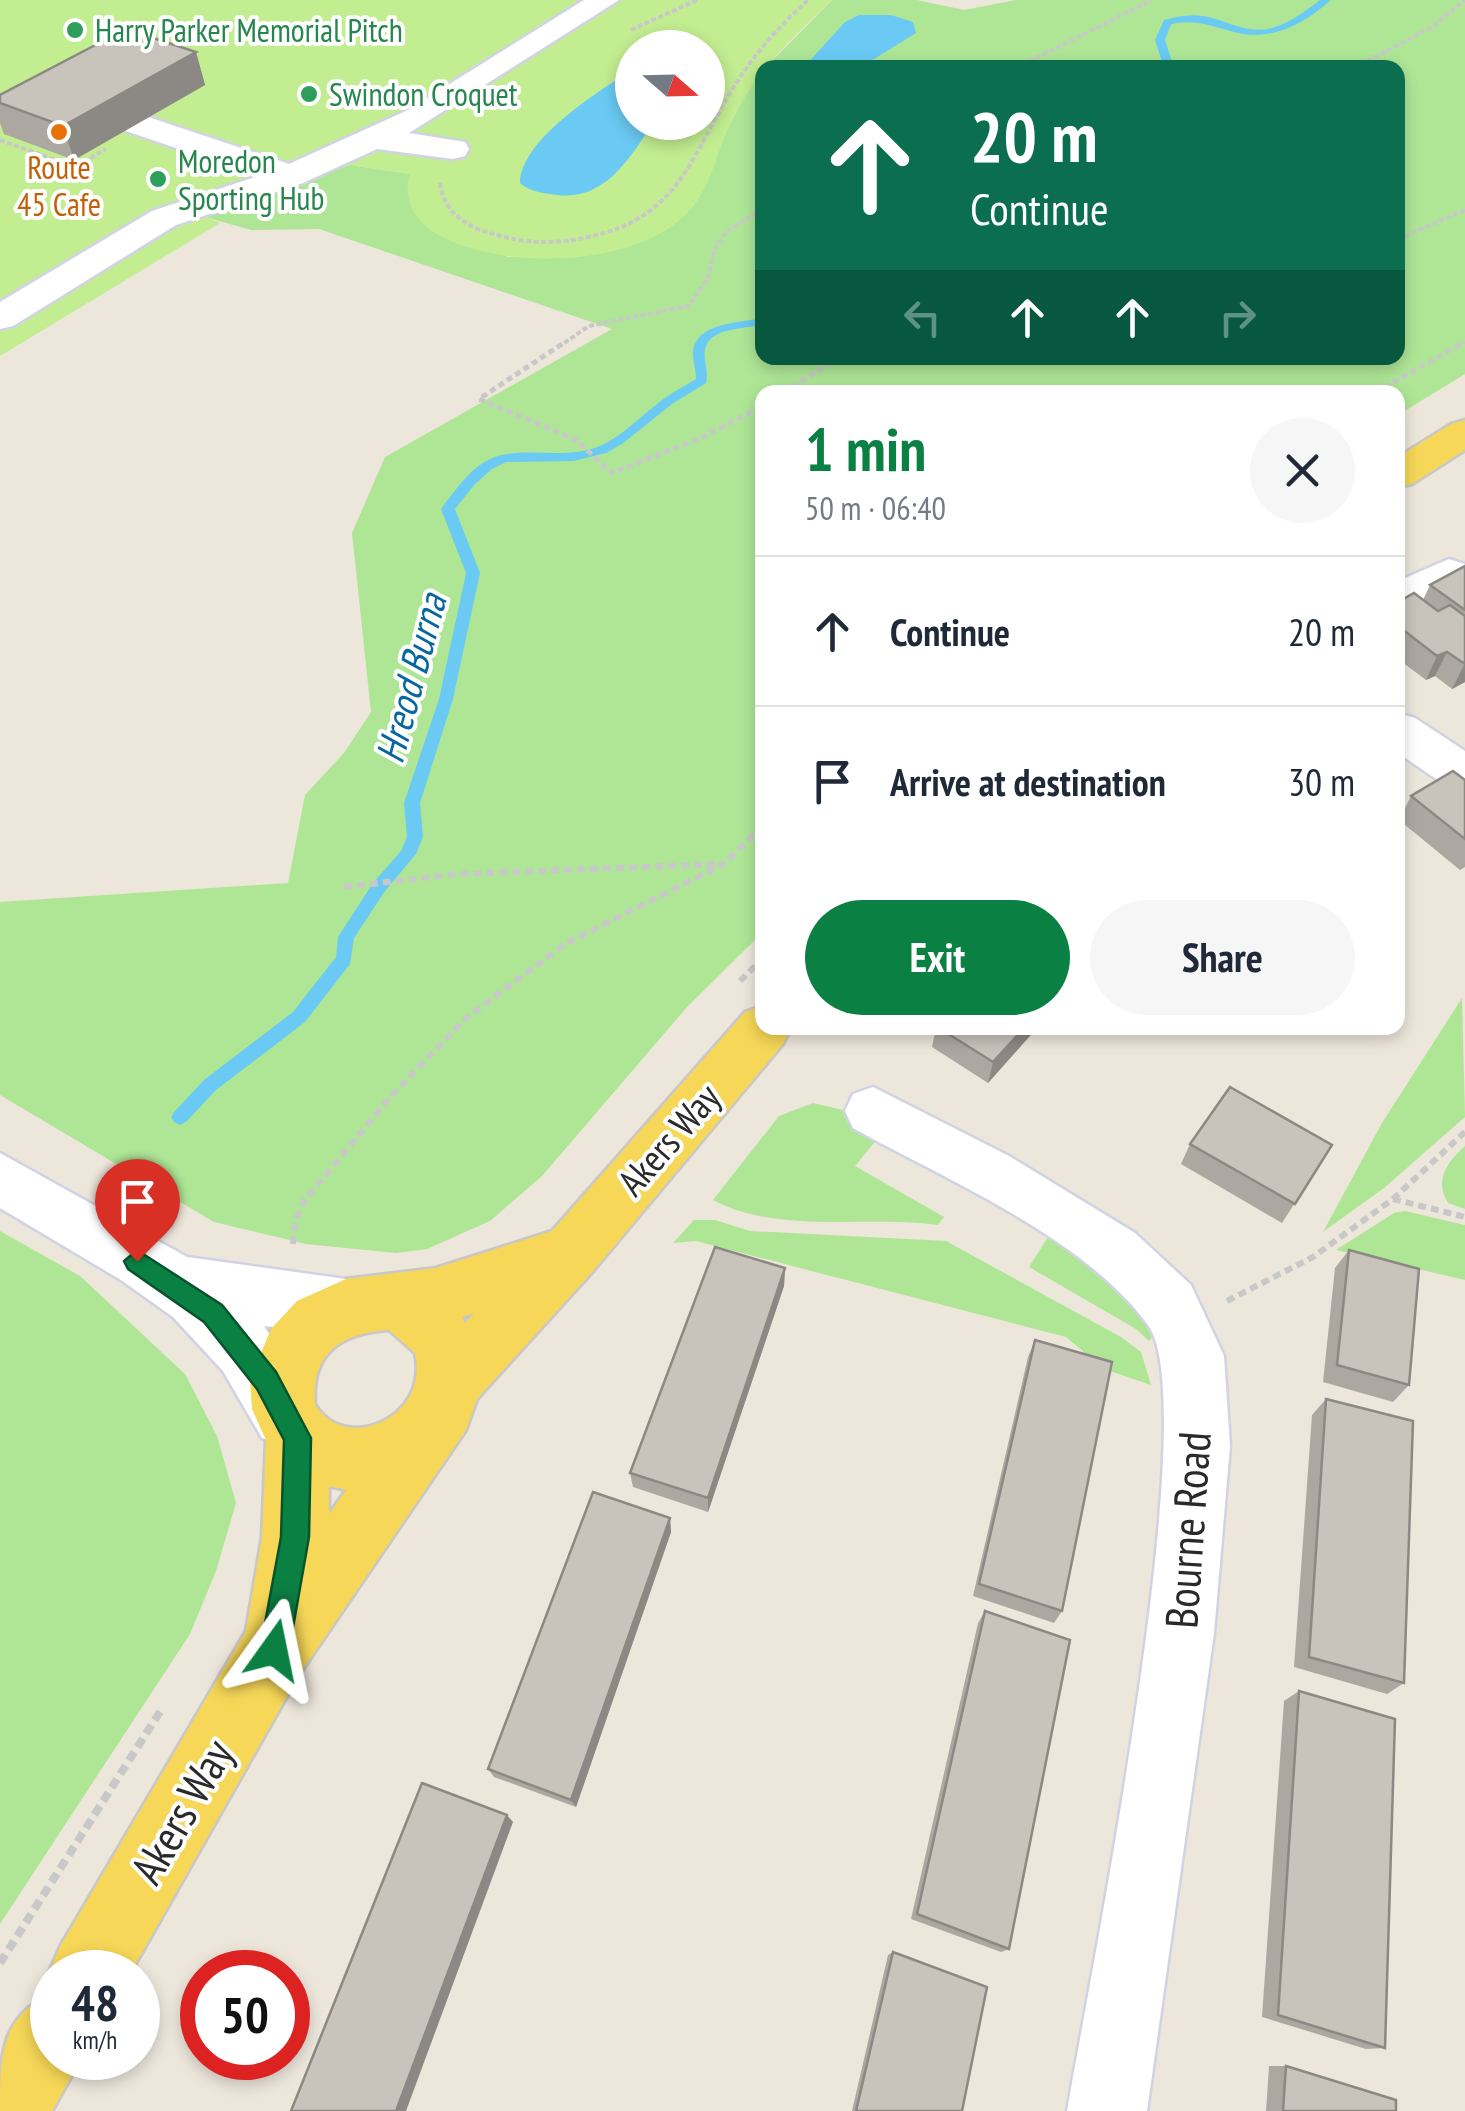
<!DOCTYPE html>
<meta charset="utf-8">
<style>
body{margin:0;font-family:"PT Sans Narrow",sans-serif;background:#f6f6f7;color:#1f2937;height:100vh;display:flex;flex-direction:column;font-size:38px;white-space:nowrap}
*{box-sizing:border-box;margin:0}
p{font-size:32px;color:#747a83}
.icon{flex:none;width:55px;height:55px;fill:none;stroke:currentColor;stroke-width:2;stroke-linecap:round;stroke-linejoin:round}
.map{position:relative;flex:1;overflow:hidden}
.drawer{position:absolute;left:755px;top:385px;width:650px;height:650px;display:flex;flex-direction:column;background:#fff;border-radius:20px;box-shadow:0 5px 15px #0003}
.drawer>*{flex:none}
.top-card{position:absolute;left:755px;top:60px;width:650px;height:305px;border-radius:20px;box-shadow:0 5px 15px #0003;background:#0b6e4f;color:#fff;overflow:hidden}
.needle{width:65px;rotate:110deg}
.buttons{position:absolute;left:615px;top:30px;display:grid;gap:20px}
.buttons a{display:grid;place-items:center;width:110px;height:110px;border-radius:50%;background:#fff;box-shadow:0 5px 15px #0003;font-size:50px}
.speed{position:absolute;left:30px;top:1950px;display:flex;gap:20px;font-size:50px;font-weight:700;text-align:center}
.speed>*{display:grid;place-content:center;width:130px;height:130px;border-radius:50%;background:#fff;box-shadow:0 5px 15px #0003;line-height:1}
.speed small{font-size:25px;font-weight:400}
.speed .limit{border:15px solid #d22;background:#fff;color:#111}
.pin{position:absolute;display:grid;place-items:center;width:85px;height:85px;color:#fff;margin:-102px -42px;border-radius:50% 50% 50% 0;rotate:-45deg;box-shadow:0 0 10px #0007}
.pin .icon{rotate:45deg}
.me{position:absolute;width:110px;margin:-55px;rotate:12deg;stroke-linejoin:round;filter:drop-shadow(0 0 8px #0008)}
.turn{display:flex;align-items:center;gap:35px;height:210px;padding:0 50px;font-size:45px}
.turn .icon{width:130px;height:130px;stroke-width:2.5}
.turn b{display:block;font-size:70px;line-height:85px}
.lanes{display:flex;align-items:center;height:95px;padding:0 50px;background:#0003;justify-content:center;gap:50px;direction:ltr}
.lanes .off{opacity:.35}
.round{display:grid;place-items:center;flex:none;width:105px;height:105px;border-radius:52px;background:#f6f6f7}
.summary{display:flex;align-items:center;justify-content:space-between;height:170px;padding:0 50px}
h1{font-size:60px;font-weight:700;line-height:75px;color:#0b8043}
.primary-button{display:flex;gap:20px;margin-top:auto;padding:20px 50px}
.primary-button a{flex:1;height:115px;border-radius:60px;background:#0b8043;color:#fff;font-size:40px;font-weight:700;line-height:115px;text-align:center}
.primary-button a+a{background:#f6f6f7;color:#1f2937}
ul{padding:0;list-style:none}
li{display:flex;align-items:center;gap:30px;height:150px;padding:0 50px;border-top:2px solid #e0e1e3}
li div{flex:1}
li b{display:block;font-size:38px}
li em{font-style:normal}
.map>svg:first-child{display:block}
</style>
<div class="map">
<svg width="1465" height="2111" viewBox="0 0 1465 2111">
<rect width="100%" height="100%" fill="#ede6db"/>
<path fill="#aee696" d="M832 0H917L964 10 1016 0H1465V374L1398 415V392H762V933L687 1007 542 1176 490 1221 427 1249 396 1253 306 1244 214 1222 0 1095V902L288 883 305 795 344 753 371 712 352 533 385 457 612 329 319 229 251 230 205 217 350 165 411 174 508 257 600 253 630 245 681 219 744 97 762 71V358H1398V68L766 67Z
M1462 998 1465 1117 1384 1188 1323 1232 1382 1123Z
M813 1103 843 1110 882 1133 855 1166 944 1217 938 1225C865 1215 780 1235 713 1200L779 1116Z
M1465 1146V1209L1448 1203C1434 1180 1447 1162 1465 1146Z
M1405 1211 1465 1225V1280L1336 1250 1394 1213Z
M694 1220H715L750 1231 946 1241 1121 1337 1141 1352 1151 1385 1104 1369 1066 1337 696 1241 673 1243Z
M0 1231 80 1276 185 1374 217 1436 236 1503 216 1571 190 1634 0 1924Z
M1050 1234 1118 1280 1158 1330 1149 1341 1136 1329 1029 1267Z"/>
<path fill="#c3ed91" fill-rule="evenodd" d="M0 0H832C792 38 756 71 732 120 718 147 713 180 695 204 647 268 512 270 446 239 419 226 401 204 410 174L350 165 206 217 220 223 0 356ZM632 48H708V122H632Z"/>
<path fill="#6acaf3" d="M859 15H891L913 22 916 33 861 67H804L845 22Z
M632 70V122L653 123C630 158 605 201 557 195 544 193 530 192 520 183 521 139 599 91 632 70Z"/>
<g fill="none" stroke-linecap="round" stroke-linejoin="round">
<path fill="#6acaf3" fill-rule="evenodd" d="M1320 0H1331C1304 24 1271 42 1234 32 1211 26 1196 19 1171 24L1165 40 1174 68H1164L1155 40 1164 20C1177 17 1189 14 1203 16 1227 20 1247 35 1272 28 1290 23 1305 11 1320 0Z
M762 318V325C745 329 709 327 705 350 703 361 709 371 706 383L672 404 622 444 606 453 574 461 506 462 492 469 474 485 455 509 480 573 453 699 420 803 423 837 416 854 385 891 354 938 350 964 305 1022 216 1090 186 1122 180 1125 174 1122 171 1117 174 1112 204 1080 293 1012 336 957 338 937 373 883 401 851 407 837 404 803 439 699 466 573 441 509 443 506C456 490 468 471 486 461 519 443 562 462 600 446 622 436 639 418 657 404 669 394 683 387 696 379 696 370 693 362 693 354 694 322 740 323 762 318Z"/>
<g stroke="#d1d3e4" stroke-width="5">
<path id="minor" d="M584 0H619L409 133 465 142 469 149 465 156 453 159 377 149 303 183 176 225 13 326 0 329V302L152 211 258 176 126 131 121 124 126 117H148L289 164 408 110Z
M1449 559 1465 564 1464 583 1398 612V581Z
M1398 713 1415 718 1465 751V792L1448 787 1398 753Z
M873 1087 1009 1156 1135 1233 1191 1285 1224 1356 1230 1446 1214 1633 1147 2111H1067C1088 1987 1206 1406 1148 1325 1084 1237 946 1180 853 1128L845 1111 853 1094Z
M0 1153 187 1257 346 1279 368 1287 377 1307 368 1327 346 1335 264 1326 292 1368 317 1416 308 1438 285 1447 262 1438 223 1371 173 1317 121 1280 0 1208Z"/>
</g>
<g stroke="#c8c8c8" stroke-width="5">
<path id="major" d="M1465 420V450L1412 484 1398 487V457L1451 424Z
M762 1006V1028H791L783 1044 594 1270 477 1399 466 1430 299 1675 131 1972H52V1980L49 1972 61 1945 246 1631 262 1537 266 1440 252 1409 250 1380 271 1329 297 1301 346 1279 436 1268 552 1231 745 1012ZM474 1313 465 1323 462 1317ZM389 1330 415 1353C430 1420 343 1454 315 1404 311 1352 342 1333 389 1330ZM329 1486 346 1490 329 1514Z
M52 1993V2058H81L80 2061 52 2111H0C0 2056 0 2017 52 1993Z"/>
</g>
<path stroke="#c8c8c8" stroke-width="4" stroke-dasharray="5 2.5" stroke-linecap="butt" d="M631 30 697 0
M1016 68 1152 0
M1354 68 1432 27 1465 0
M0 140 75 167 106 149
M440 183C444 215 469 228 497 235 527 244 558 244 588 237 676 219 689 162 730 93 751 58 778 27 808 0
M1398 239 1465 210
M558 347 589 326 688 306 708 279 715 247 727 231 762 209
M1457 347 1465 342"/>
<path stroke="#c8c8c8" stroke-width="5" stroke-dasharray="6 4" stroke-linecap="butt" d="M562 344 479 399 576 440 612 473 703 437 762 406
M784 392 839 358
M1376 392 1461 344"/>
<path stroke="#c8c8c8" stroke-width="6" stroke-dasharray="8 5" stroke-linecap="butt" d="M344 887 458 874 719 864
M740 981 762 959
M1393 1199 1465 1217
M293 1244 295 1222 304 1201 391 1096 466 1018 565 944 725 863 762 826
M1227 1301 1313 1257 1393 1199 1465 1132"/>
<path stroke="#c8c8c8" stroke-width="8" stroke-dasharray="10 6" stroke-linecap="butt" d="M0 1963 163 1707"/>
<use href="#minor" fill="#fff" fill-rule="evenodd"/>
<use href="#major" fill="#f6d757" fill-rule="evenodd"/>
</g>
<path fill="#aca8a1" d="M196 52 205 85 74 160 4 134 0 123V95Z
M1465 566V682L1452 689 1435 676 1426 680 1398 659V602L1423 600 1430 585Z
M1465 780V867L1460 870 1399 820 1411 796Z
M936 1028H1037L988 1083 932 1047Z
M1190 1144 1332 1145 1282 1223 1181 1164Z
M1349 1250 1409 1385 1393 1402 1323 1382 1335 1268Z
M785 1268 784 1286 708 1512 633 1487 630 1473Z
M1035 1340 1062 1611 1054 1623 973 1596 1028 1357Z
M1326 1399 1404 1683 1387 1694 1294 1667 1312 1415Z
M670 1518 671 1532 576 1807 494 1777 488 1769Z
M985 1611 1009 1949 1001 1952 911 1919 978 1623Z
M1299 1691 1385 2048 1366 2049 1262 2017 1284 1701Z
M893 1952 962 2111H852L888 1955Z
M1269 2066H1286L1396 2111H1266Z"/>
<path fill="#8c8883" d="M196 52 205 85 74 160 63 126Z
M1447 652 1435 676 1426 680 1437 656Z
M1465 664V682L1452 689 1464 665Z
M1024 1028H1037L988 1083 993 1062Z
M785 1268 784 1286 708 1512V1498Z
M670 1518 671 1532 576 1807 571 1800Z
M507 1815 513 1822 406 2111H396Z"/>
<path fill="#c8c3bb" stroke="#8c8883" stroke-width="2.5" d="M126 29 196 52 63 126 0 103V95Z
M1465 566V610L1430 585Z
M1414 593 1438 611 1450 605 1465 616V664L1447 652 1437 656 1398 626V602Z
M1453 771 1465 780V839L1411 796Z
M939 1028H1024L993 1062Z
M1230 1087 1332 1145 1295 1204 1190 1144Z
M715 1247 785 1268 708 1498 630 1473Z
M1349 1250 1419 1269 1409 1385 1337 1365Z
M1035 1340 1112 1362 1062 1611 979 1584Z
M1326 1399 1413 1421 1404 1683 1309 1657Z
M593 1492 670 1518 571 1800 488 1769Z
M985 1611 1070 1640 1009 1949 917 1914Z
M1299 1691 1395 1719 1385 2048 1278 2015Z
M422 1783 507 1815 396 2111H291Z
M893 1952 987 1987 962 2111H856Z
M1286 2066 1396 2100V2111H1283Z"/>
<path fill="#0b8043" stroke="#07532c" stroke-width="2.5" d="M137 1250 222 1305 276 1372 311 1438 309 1537 289 1650 284 1660 274 1664 264 1660 260 1650 281 1537 284 1440 257 1389 204 1322 128 1269 124 1261Z"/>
<g fill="#2e9e5b" stroke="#fff" stroke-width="4">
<circle cx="75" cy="30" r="10"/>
<circle cx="309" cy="94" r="10"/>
<circle cx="158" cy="179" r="10"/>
</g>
<circle fill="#e8710a" stroke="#fff" stroke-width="4" cx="59" cy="132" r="10"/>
<g text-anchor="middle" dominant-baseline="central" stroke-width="8" stroke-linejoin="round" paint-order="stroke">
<g font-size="32" fill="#27864d" stroke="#fff" text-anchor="start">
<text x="95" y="30">Harry Parker Memorial Pitch</text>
<text x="329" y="94">Swindon Croquet</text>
<text x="178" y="161">Moredon<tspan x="178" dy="37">Sporting Hub</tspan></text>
</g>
<g font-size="32" fill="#c56008" stroke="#fff">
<text x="59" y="167">Route<tspan x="59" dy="37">45 Cafe</tspan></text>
</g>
<g font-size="38" fill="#2a2a2a" stroke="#fff">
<text transform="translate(668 1139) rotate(-49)">Akers Way</text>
</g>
<g font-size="40" font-style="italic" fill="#0866a0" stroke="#fff">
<text transform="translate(410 678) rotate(-75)">Hreod Burna</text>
</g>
<g font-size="45" fill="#2a2a2a" stroke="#fff">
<text transform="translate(1187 1530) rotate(-86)">Bourne Road</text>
<text transform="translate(181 1811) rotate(-60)">Akers Way</text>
</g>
</g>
</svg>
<div class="buttons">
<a><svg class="needle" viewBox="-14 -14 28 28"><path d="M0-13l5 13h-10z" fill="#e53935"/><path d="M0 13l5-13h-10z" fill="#747a83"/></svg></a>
</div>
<div class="speed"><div>48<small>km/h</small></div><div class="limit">50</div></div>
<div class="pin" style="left:137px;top:1261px;background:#d93025"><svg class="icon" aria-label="arrive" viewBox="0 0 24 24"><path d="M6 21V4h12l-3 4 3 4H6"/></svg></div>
<svg class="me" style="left:274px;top:1650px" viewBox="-20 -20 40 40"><path d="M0-17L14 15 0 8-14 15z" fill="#0b8043" stroke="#fff" stroke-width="4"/></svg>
<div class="top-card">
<div class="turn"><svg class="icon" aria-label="ahead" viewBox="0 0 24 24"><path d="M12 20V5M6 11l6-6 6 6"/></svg><div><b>20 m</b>Continue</div></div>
<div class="lanes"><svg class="icon off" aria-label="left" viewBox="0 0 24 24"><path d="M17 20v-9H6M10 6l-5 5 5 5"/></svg><svg class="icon" aria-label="ahead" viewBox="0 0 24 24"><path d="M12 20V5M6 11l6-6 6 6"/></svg><svg class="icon" aria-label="ahead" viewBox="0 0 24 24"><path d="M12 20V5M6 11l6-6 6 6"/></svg><svg class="icon off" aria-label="right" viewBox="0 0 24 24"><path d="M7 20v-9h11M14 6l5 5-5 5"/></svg></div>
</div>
<section class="drawer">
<div class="summary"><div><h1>1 min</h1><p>50 m · 06:40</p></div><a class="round"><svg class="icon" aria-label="close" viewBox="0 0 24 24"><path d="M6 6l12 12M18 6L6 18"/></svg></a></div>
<ul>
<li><svg class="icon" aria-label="ahead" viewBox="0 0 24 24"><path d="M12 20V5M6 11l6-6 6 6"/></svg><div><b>Continue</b></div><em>20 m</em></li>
<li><svg class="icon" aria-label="arrive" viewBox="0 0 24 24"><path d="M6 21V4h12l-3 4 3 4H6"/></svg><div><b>Arrive at destination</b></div><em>30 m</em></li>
</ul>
<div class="primary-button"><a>Exit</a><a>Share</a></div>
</section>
</div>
